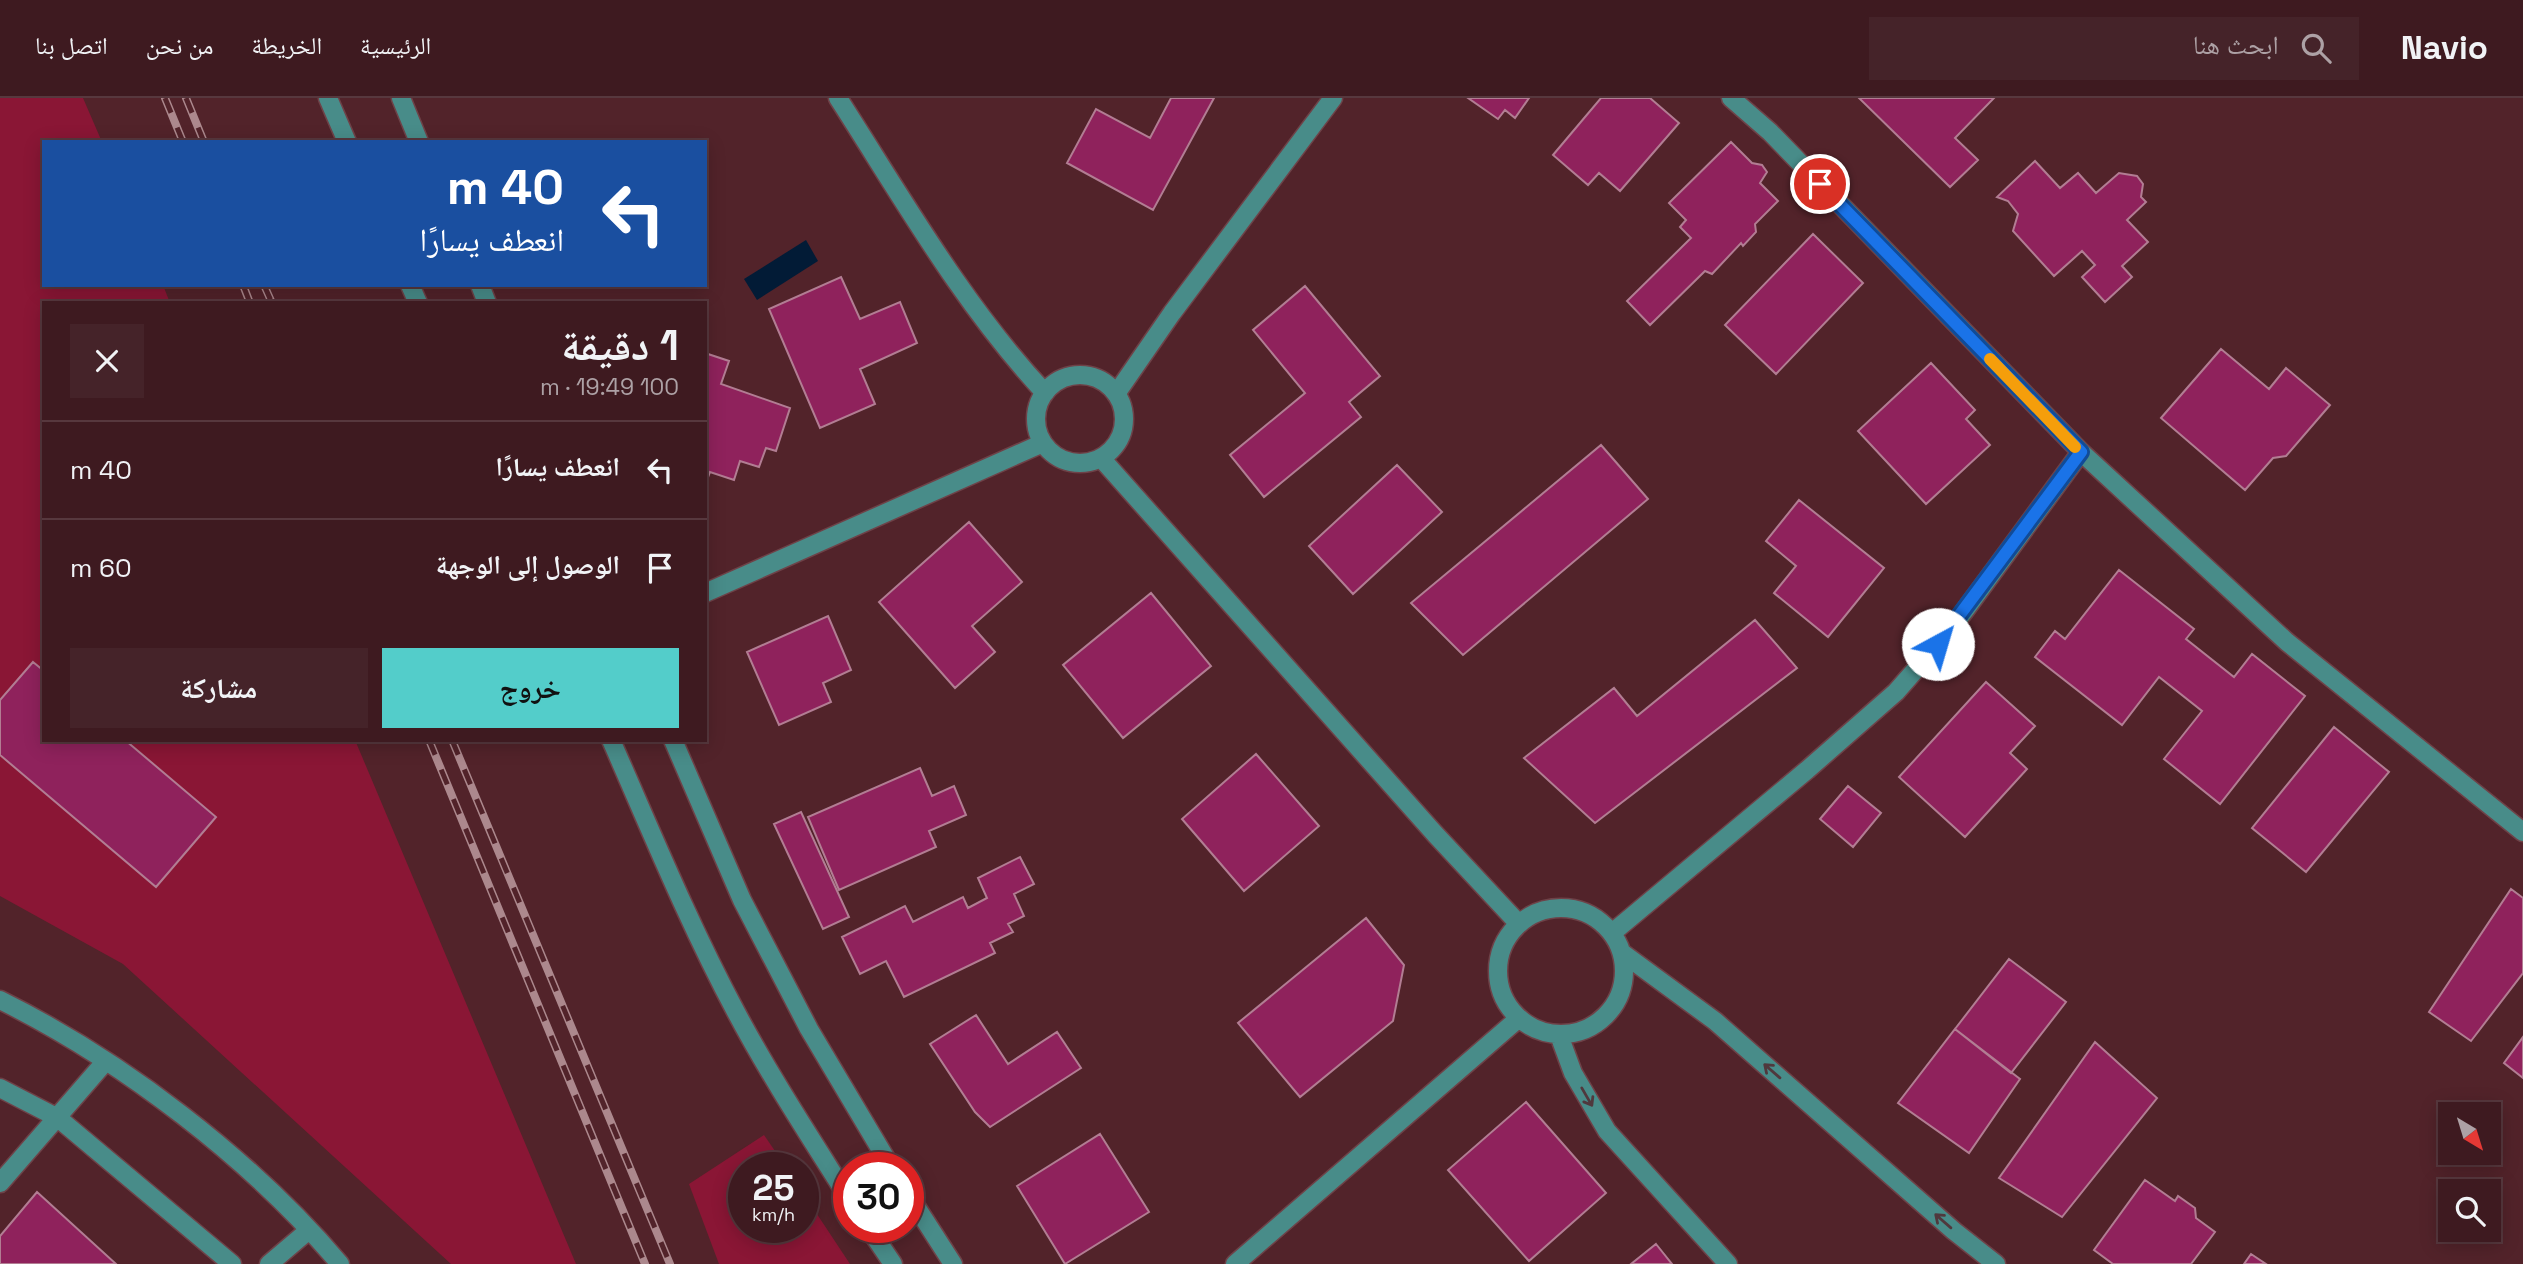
<!DOCTYPE html>
<html lang="ar">
<meta charset="utf-8">
<style>
body{margin:0;font-family:"Space Grotesk","Noto Naskh Arabic",sans-serif;background:#452329;color:#f1f3f6;direction:rtl;height:100vh;display:flex;flex-direction:column;font-size:26px;white-space:nowrap}
*{box-sizing:border-box;margin:0}
p{font-size:23px;color:#ada1a5}
.icon{flex:none;width:38px;height:38px;fill:none;stroke:currentColor;stroke-width:2;stroke-linecap:round;stroke-linejoin:round}
.map{position:relative;flex:1;overflow:hidden;direction:ltr}
.panel{position:absolute;left:42px;top:203px;width:665px;height:441px;display:flex;flex-direction:column;background:#3e1a20;border-radius:0px;box-shadow:0 4px 18px #0003,0 0 0 2px #57383e;direction:rtl}
.panel>*{flex:none}
.guide{position:absolute;left:42px;top:42px;width:665px;height:147px;border-radius:0px;box-shadow:0 4px 18px #0003,0 0 0 2px #57383e;direction:rtl;background:#1a4fa0;color:#fff;overflow:hidden}
.needle{width:46px;rotate:142deg}
.controls{position:absolute;left:2438px;top:1004px;display:grid;gap:14px}
.controls a{display:grid;place-items:center;width:63px;height:63px;border-radius:0px;background:#3e1a20;box-shadow:0 4px 18px #0003,0 0 0 2px #57383e;font-size:35px}
.speed{position:absolute;left:728px;top:1054px;display:flex;gap:14px;font-size:35px;font-weight:700;text-align:center}
.speed>*{display:grid;place-content:center;width:91px;height:91px;border-radius:50%;background:#3e1a20;box-shadow:0 4px 18px #0003,0 0 0 2px #57383e;line-height:1}
.speed small{font-size:18px;font-weight:400}
.speed .limit{border:10px solid #d22;background:#fff;color:#111}
.pin{position:absolute;display:grid;place-items:center;width:60px;height:60px;color:#fff;margin:-30px;border:4px solid #fff;border-radius:50%;box-shadow:0 2px 7px #0007}
.me{position:absolute;width:77px;margin:-38px;rotate:39deg;stroke-linejoin:round;filter:drop-shadow(0 0 5px #0008)}
.turn{display:flex;align-items:center;gap:24px;height:147px;padding:0 28px;font-size:32px}
.turn .icon{width:91px;height:91px;stroke-width:2.5}
.turn b{display:block;font-size:49px;line-height:60px}
.round{display:grid;place-items:center;flex:none;width:74px;height:74px;border-radius:0px;background:#452329}
.head{display:flex;align-items:center;justify-content:space-between;height:119px;padding:0 28px}
h1{font-size:42px;font-weight:700;line-height:52px}
.action{display:flex;gap:14px;margin-top:auto;padding:14px 28px}
.action a{flex:1;height:80px;border-radius:0px;background:#53cdca;color:#111;font-size:28px;font-weight:700;line-height:80px;text-align:center}
.action a+a{background:#452329;color:#f1f3f6}
ul{padding:0;list-style:none}
li{display:flex;align-items:center;gap:21px;height:98px;padding:0 28px;border-top:2px solid #57383e}
li div{flex:1}
li b{display:block;font-size:26px}
li em{font-style:normal}
header{display:flex;align-items:center;gap:42px;box-sizing:border-box;height:98px;padding:0 35px;background:#3e1a20;border-bottom:2px solid #57383e}
header strong{font-size:33px}
nav{display:flex;gap:38px;margin-inline-start:auto;font-size:24px}
.search{width:490px;height:63px;background:#452329;display:flex;align-items:center;gap:18px;box-sizing:border-box;padding:0 24px;border-radius:0px;color:#ada1a5;font-size:26px}
.map>svg:first-child{display:block}
</style>
<header>
<strong>Navio</strong>
<div class="search"><svg class="icon" aria-label="search" viewBox="0 0 24 24"><circle cx="10" cy="10" r="6"/><path d="M15 15l6 6"/></svg>ابحث هنا</div>
<nav><a>الرئيسية</a><a>الخريطة</a><a>من نحن</a><a>اتصل بنا</a></nav>
</header>
<div class="map">
<svg width="2523" height="1166" viewBox="0 0 2523 1166">
<rect width="100%" height="100%" fill="#52232a"/>
<path fill="#8a1635" d="M0 0H83L102 44H44V187H163L170 205H44V642H355L576 1166H451L123 866 0 798Z
M764 1037 786 1069H744V1129H803V1095L850 1166H719L689 1086Z"/>
<path fill="#021b36" d="M806 142 818 163 757 202 744 181Z"/>
<path fill="#8f225c" stroke="#b27d93" stroke-width="2" d="M1171 0H1214L1153 112 1067 65 1096 11 1150 40Z
M1468 0H1529L1515 20 1505 12 1498 21Z
M1601 0H1650L1679 25 1620 93 1599 75 1588 87 1553 57Z
M1859 0H1994L1955 40 1978 62 1950 89Z
M1731 44 1752 65 1762 67 1767 74 1760 85 1778 103 1755 126 1756 134 1743 148 1741 145 1712 176 1705 173 1650 227 1627 203 1691 140 1680 129 1686 122 1669 105Z
M2035 63 2060 90 2078 75 2096 95 2119 75 2137 78 2143 86 2141 99 2146 104 2127 122 2148 144 2122 168 2132 179 2105 204 2082 179 2095 167 2082 153 2054 178 2013 133 2018 116 2008 103 1997 99Z
M1813 136 1863 185 1776 276 1725 227Z
M841 179 860 221 900 204 917 245 860 271 875 306 820 330 769 211Z
M1305 188 1380 278 1349 304 1361 319 1264 399 1230 357 1305 295 1253 232Z
M2221 251 2269 291 2286 270 2330 307 2286 358 2273 360 2245 392 2161 320Z
M708 256 729 263 721 286 790 310 776 353 766 350 759 369 740 363 734 382 710 374 707 382 705 381V265Z
M1931 265 1975 312 1966 321 1990 347 1926 406 1858 333Z
M1601 347 1648 401 1463 557 1411 505Z
M1397 367 1442 414 1353 496 1309 448Z
M1799 402 1884 470 1828 539 1774 495 1796 468 1766 443Z
M969 424 1022 484 972 528 995 554 955 590 879 504Z
M2119 472 2194 531 2186 541 2234 579 2252 556 2305 598 2220 706 2164 661 2202 613 2159 579 2122 627 2035 559 2055 533 2065 541Z
M1151 495 1211 568 1123 640 1063 567Z
M828 518 851 572 823 585 831 604 779 627 747 554Z
M1755 522 1797 570 1595 725 1524 660 1614 590 1637 618Z
M33 564 44 573V642H125L216 719 156 789 0 657V602Z
M1986 584 2035 628 2010 655 2027 671 1965 739 1899 679Z
M2334 629 2389 674 2306 774 2252 730Z
M1256 656 1319 728 1244 793 1182 721Z
M920 670 932 698 954 688 966 717 929 733 936 749 839 792 808 719Z
M1848 688 1881 715 1853 749 1820 721Z
M801 714 849 819 823 831 774 726Z
M1020 759 1034 786 1014 796 1024 818 1008 826 1013 834 990 845 995 855 904 899 886 863 860 876 842 839 905 808 913 824 963 799 968 810 987 800 978 780Z
M2511 791 2523 800V875L2471 943 2429 914Z
M1366 820 1404 867 1393 923 1300 999 1238 925Z
M2009 861 2066 904 2011 975 1955 931Z
M976 917 1008 966 1057 934 1081 970 990 1029 975 1014 930 946Z
M1955 931 2020 981 1969 1055 1898 1005Z
M2523 939V980L2504 965Z
M2095 944 2157 1000 2062 1119 1999 1080Z
M1526 1004 1606 1095 1529 1163 1448 1072Z
M1100 1036 1149 1114 1065 1166 1017 1088Z
M2145 1082 2175 1103 2178 1098 2195 1110 2196 1120 2215 1134 2191 1166H2113L2094 1152Z
M37 1094 116 1166H0V1138Z
M1656 1146 1672 1166H1631Z
M2251 1156 2266 1166H2244Z"/>
<g fill="none" stroke-linecap="round" stroke-linejoin="round">
<g stroke="#6e4248" stroke-width="21">
<path id="minor" d="M328 0 347 44
M401 0 419 44
M838 0C903 101 963 207 1045 295
M410 187 418 205
M480 187 487 205
M1036 321a44 44 0 1 1 88 0a44 44 0 1 1-88 0Z
M1116 296 1172 215 1333 0
M2081 354 2287 544 2523 734
M1101 360 1435 736 1519 826
M705 495 1043 345
M611 642C651 733 689 826 736 914 770 978 810 1039 849 1101
M673 642 742 802 809 931 891 1069
M1498 873a63 63 0 1 1 126 0a63 63 0 1 1-126 0Z
M1612 835 1807 672 1896 594 1952 530 2081 354 1770 34 1731 0
M1621 854 1715 923 1954 1133 1996 1166
M0 902C123 963 251 1061 340 1166
M1559 937 1573 975 1607 1033 1728 1166
M0 990 58 1020 232 1166
M0 1085 105 964
M908 1096 953 1166
M868 1129 893 1166
M269 1166 309 1132
M1235 1166 1518 921"/>
</g>
<use href="#minor" stroke="#488c89" stroke-width="18"/>
<g stroke="#ac888d" stroke-width="8">
<path id="rail" d="M165 0 183 44
M186 0 204 44
M243 187 250 205
M264 187 272 205
M429 642 645 1166
M452 642 670 1166"/>
</g>
<use href="#rail" stroke="#52232a" stroke-width="5" stroke-dasharray="16" stroke-linecap="butt"/>
</g>
<defs><path id="oneway-shaft" d="M-6 0H5M1.5-3L5.5 0L1.5 3" fill="none" stroke-width="1.6" stroke-linecap="round" stroke-linejoin="round" transform="scale(1.75)"/></defs>
<g stroke="#50383d">
<use href="#oneway-shaft" transform="translate(1772 973) rotate(-139)"/>
<use href="#oneway-shaft" transform="translate(1587 999) rotate(60)"/>
<use href="#oneway-shaft" transform="translate(1943 1123) rotate(-139)"/>
</g>
<g fill="none" stroke-linecap="round" stroke-linejoin="round">
<g stroke="#114b97" stroke-width="18">
<path id="route" d="M1820 86 2081 354 1938 546"/>
</g>
<use href="#route" stroke="#1a73e8" stroke-width="12"/>
<path stroke="#f59e0b" stroke-width="12" d="M1990 261 2075 349"/>
</g>
</svg>
<div class="controls">
<a><svg class="needle" viewBox="-14 -14 28 28"><path d="M0-13l5 13h-10z" fill="#e53935"/><path d="M0 13l5-13h-10z" fill="#ada1a5"/></svg></a>
<a><svg class="icon" aria-label="search" viewBox="0 0 24 24"><circle cx="10" cy="10" r="6"/><path d="M15 15l6 6"/></svg></a>
</div>
<div class="speed"><div>25<small>km/h</small></div><div class="limit">30</div></div>
<div class="pin" style="left:1820px;top:86px;background:#d93025"><svg class="icon" aria-label="arrive" viewBox="0 0 24 24"><path d="M6 21V4h12l-3 4 3 4H6"/></svg></div>
<svg class="me" style="left:1938px;top:546px" viewBox="-20 -20 40 40"><circle r="19" fill="#fff"/><path d="M0-13L10 11 0 6-10 11z" fill="#1a73e8"/></svg>
<div class="guide">
<div class="turn"><svg class="icon" aria-label="left" viewBox="0 0 24 24"><path d="M17 20v-9H6M10 6l-5 5 5 5"/></svg><div><b>40 m</b>انعطف يسارًا</div></div>
</div>
<section class="panel">
<div class="head"><div><h1>1 دقيقة</h1><p>100 m · 19:49</p></div><a class="round"><svg class="icon" aria-label="close" viewBox="0 0 24 24"><path d="M6 6l12 12M18 6L6 18"/></svg></a></div>
<ul>
<li><svg class="icon" aria-label="left" viewBox="0 0 24 24"><path d="M17 20v-9H6M10 6l-5 5 5 5"/></svg><div><b>انعطف يسارًا</b></div><em>40 m</em></li>
<li><svg class="icon" aria-label="arrive" viewBox="0 0 24 24"><path d="M6 21V4h12l-3 4 3 4H6"/></svg><div><b>الوصول إلى الوجهة</b></div><em>60 m</em></li>
</ul>
<div class="action"><a>خروج</a><a>مشاركة</a></div>
</section>
</div>
